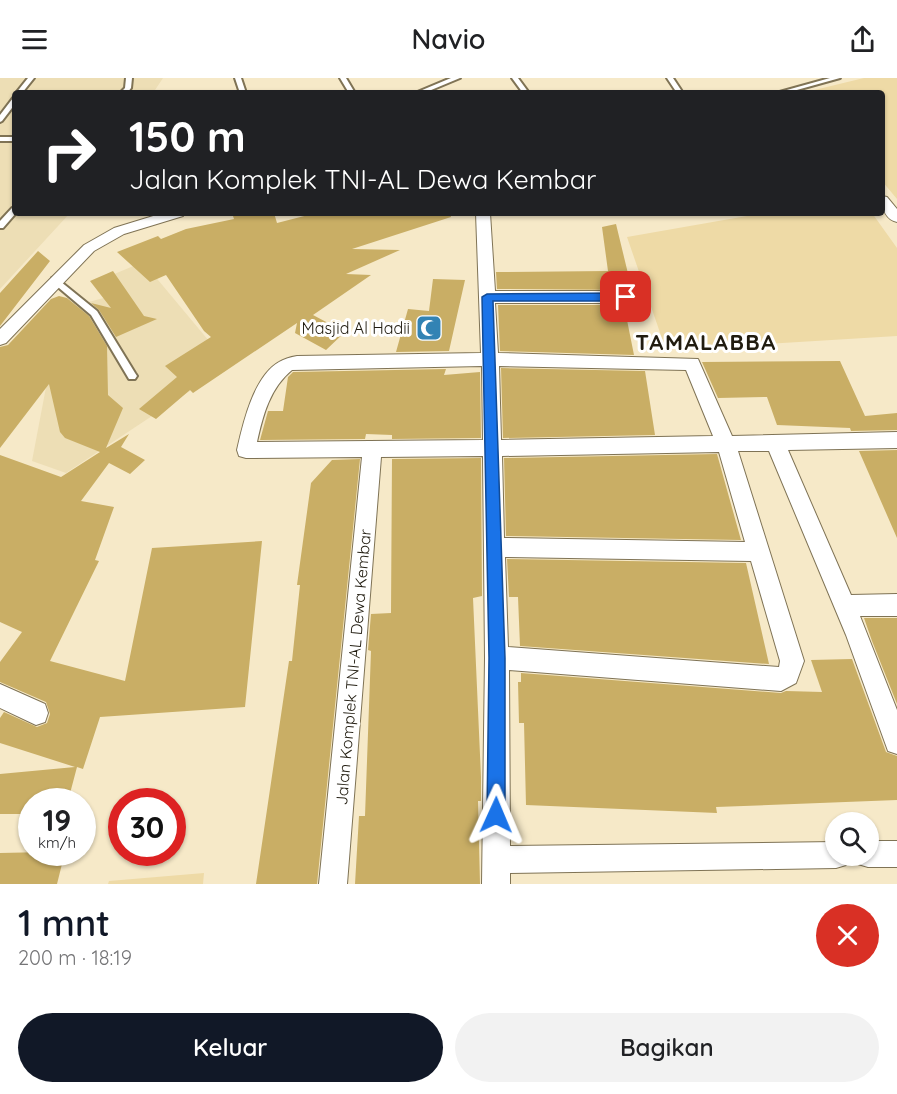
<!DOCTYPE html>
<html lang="id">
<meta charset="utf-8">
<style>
body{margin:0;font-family:Quicksand,sans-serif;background:#f2f2f2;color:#202124;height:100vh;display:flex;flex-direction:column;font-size:22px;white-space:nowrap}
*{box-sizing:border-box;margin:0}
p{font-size:20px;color:#757577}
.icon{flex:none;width:33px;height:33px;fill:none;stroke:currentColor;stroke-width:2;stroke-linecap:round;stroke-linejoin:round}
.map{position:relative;height:806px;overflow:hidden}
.side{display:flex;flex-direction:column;background:#fff;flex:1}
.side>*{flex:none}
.top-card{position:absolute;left:12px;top:12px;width:873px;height:126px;border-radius:6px;box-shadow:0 2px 4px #0004;background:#202124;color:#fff;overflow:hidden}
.controls{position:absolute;left:825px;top:734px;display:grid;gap:12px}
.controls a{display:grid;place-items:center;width:54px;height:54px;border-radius:50%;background:#fff;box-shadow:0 2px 4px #0004;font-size:30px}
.speed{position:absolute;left:18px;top:710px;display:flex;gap:12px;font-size:30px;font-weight:700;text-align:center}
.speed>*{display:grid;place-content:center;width:78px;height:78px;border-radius:50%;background:#fff;box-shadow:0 2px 4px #0004;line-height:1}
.speed small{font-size:15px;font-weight:400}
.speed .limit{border:9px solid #d22;background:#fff;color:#111}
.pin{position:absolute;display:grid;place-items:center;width:51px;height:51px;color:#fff;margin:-26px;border-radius:12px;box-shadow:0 3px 9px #0006}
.me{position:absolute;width:66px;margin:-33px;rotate:1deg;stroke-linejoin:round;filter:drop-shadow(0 0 4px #0008)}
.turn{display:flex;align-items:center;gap:21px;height:126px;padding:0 18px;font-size:27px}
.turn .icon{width:78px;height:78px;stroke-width:2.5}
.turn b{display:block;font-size:42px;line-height:51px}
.round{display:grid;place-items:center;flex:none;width:63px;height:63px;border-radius:32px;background:#f2f2f2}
.headline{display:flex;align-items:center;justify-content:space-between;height:102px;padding:0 18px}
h1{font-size:36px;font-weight:600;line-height:45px;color:#111827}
.action{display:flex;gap:12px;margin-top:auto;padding:12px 18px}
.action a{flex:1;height:69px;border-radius:36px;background:#111827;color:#fff;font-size:24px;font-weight:600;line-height:69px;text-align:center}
.action a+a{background:#f2f2f2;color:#202124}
header{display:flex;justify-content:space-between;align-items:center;height:78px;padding:0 18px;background:#fff;font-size:27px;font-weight:600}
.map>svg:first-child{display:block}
</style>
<header><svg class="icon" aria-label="menu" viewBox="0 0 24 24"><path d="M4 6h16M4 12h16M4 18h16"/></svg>Navio<svg class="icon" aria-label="share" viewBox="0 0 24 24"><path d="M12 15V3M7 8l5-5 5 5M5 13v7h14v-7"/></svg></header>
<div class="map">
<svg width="897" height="806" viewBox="0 0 897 806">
<rect width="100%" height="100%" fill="#f6e9c8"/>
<path fill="#eddeb5" d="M0 0H163L153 15H15V135H70L0 211Z
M143 184 229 287 66 395 32 383 58 246 77 227 115 217 100 202Z"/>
<path fill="#eedaa6" d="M864 0H897V121L882 103V15H802Z
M764 135H872L897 170V258L666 272 627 159Z
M204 795 203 806H108L109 803Z"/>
<path fill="#c9ae65" d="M245 135H274L277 145 316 135H450L451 139 352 171 400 172 346 196 371 197 313 237 345 254 326 272 295 255 297 245 193 315 190 312 156 341 139 331 177 299 165 288 211 259 204 253 166 197 150 204 117 174 158 158 161 161 186 151 234 141 233 138Z
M616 146 632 212 497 211 496 194 608 193 602 149Z
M38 173 50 183 0 248V215Z
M113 193 144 238 157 241 116 259 99 232 91 225 111 230 90 203Z
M433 201 465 202 449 273 396 274 408 231 429 233Z
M59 218 67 220 89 238 107 268 108 317 123 330 106 370 129 356 121 369 145 382 130 396 109 385 81 423 114 429 95 482 99 483 50 583 125 603 152 470 262 463 245 629 100 639 83 691 77 689 68 723H32V736H0V696L75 689 0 665V640L4 634 37 649 47 645 50 636 46 624 0 604V584L22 554 0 544V377L61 399 100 374 65 360 60 354 49 306 0 370V269L8 267 51 221Z
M498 227H624L634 277 500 273Z
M840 283 865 338 897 335V352L851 353 850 350 777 347 767 319 718 320 702 284Z
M501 290 645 293 655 357 503 360Z
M446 291 444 297 480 294 481 360 392 361V357L366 356 365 361 260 362 268 333H283L288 299 293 294Z
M897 372V460L859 373Z
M717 376 741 462 506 458 504 380Z
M481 380 482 518 473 520 481 699V723H478L480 806H355L359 738H365L371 573 368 572 371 536 391 535 392 381Z
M360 381 317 806H256L289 583H292L300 507H297L311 405 332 382Z
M507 481 746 485 769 586 520 568 518 519H509Z
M864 540H897V626L872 563Z
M852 581 886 674 897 678V722L716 729 717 735 526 727 524 645H519L518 604H521V595L781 615 786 613 822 614 811 582Z
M46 774H65L57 806H0V775Z"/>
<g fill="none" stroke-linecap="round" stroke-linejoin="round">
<g stroke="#7f7355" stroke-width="4">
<path id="service" d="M28 0H34L22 15H16Z
M126 0H132L131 10 127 15H120L125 10Z
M235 0H241L246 15H240Z
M340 0H346L355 15H349Z
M451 0H460L424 15H415Z
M512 0H518L529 15H523Z
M667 0H673L683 15H677Z
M830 0H840L786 15H776Z
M15 19V26L2 43 0 44V37L13 20Z
M0 59H15V63H0Z
M12 130H15V135H16L3 150H0V143Z
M55 199 97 233 135 295 137 298 135 301H129L91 237 52 204V200Z"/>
</g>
<g stroke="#7f7355" stroke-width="2">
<path id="minor" d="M882 118 887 119 897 131V144C884 141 882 129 882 118Z
M163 135H185L183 138 124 156 94 173 6 265 0 267V251L84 167 114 150Z
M476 135H490L495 213H626L632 215 634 219 632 223 626 225H495L498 275 698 281 732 358 897 354V370L788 372 851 517 897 516V538H860L897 632V676L888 673 846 557 769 373H738L804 583 796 605 781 613 509 592 510 768 836 764V777H849L846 787 836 790 510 795V806H482L485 580 483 378 381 379 347 806H319L362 379 246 380 239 378 237 372C243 345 254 298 279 284 284 281 291 279 297 278L481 275ZM482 288 483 362 257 364C263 337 270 310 292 292ZM499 288 686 292 713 358 501 362ZM719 374 745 464 504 460 502 378ZM505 479 751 483 780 583 779 589 508 569Z
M0 606 45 626 48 635 45 644 36 647 0 630Z
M868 763H897V789H868L858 786 855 777H868Z"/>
</g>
<use href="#service" fill="#fff" fill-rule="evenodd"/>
<use href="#minor" fill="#fff" fill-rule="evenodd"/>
</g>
<path fill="#1a73e8" stroke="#114b97" stroke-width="1.5" d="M626 215 631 219 626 223H493L505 580V737L502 744 496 747 489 744 487 737 489 580 482 219 487 216Z"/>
<defs>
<g id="mosque-square" transform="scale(1.35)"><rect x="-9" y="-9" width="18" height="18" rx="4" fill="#3283b4" stroke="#fff"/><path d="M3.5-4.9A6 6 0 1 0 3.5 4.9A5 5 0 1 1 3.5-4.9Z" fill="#fff"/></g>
</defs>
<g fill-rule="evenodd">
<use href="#mosque-square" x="429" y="250"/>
</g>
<g text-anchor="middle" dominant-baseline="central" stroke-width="6" stroke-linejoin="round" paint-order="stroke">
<g font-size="16" fill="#211c10" stroke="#fff" text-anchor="end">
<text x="410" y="250">Masjid Al Hadii</text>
</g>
<g font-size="16" fill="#211c10" stroke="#fff">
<text transform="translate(353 589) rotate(-85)">Jalan Komplek TNI-AL Dewa Kembar</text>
</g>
<g font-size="22" font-weight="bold" letter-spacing="1.5" fill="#211c10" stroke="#fff">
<text x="706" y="264">TAMALABBA</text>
</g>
</g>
</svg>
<div class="controls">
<a><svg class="icon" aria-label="search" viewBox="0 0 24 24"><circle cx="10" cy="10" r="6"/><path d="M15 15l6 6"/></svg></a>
</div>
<div class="speed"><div>19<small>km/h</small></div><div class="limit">30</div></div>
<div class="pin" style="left:626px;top:219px;background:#d93025"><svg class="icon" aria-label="arrive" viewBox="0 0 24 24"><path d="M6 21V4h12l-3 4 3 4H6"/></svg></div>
<svg class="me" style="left:496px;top:737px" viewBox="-20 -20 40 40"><path d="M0-17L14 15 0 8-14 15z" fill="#1a73e8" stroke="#fff" stroke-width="4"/></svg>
<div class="top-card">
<div class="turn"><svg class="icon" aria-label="right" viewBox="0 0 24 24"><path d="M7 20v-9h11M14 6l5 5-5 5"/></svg><div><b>150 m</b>Jalan Komplek TNI-AL Dewa Kembar</div></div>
</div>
</div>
<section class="side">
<div class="headline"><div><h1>1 mnt</h1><p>200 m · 18:19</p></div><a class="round" style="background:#d93025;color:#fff"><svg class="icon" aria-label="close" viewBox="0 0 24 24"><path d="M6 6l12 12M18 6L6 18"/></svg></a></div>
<div class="action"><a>Keluar</a><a>Bagikan</a></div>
</section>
